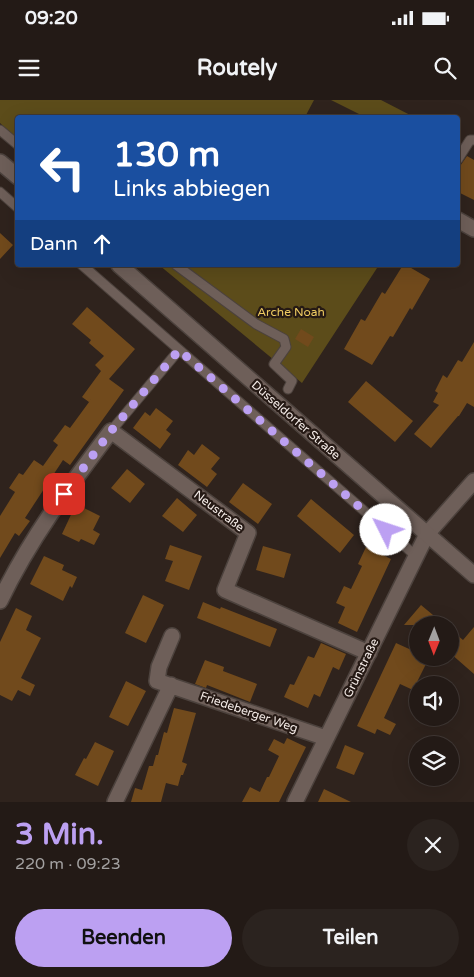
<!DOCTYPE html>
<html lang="de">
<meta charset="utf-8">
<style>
body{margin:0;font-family:"Varela Round",sans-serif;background:#2b231f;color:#f1f3f6;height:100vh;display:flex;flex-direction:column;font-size:19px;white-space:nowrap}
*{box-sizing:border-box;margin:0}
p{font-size:16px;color:#a3a1a1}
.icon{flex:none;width:28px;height:28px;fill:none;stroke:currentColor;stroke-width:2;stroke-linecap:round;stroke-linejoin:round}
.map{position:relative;height:702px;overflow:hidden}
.drawer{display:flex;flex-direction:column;background:#231a16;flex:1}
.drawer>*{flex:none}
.guide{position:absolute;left:15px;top:15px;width:445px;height:152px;border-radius:5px;box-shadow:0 5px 20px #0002,0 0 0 1px #403835;background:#1a4fa0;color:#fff;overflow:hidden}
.needle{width:32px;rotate:181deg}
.fabs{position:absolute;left:409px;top:516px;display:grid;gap:10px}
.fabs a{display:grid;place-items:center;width:50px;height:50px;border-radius:50%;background:#231a16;box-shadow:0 5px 20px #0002,0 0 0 1px #403835;font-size:25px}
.pin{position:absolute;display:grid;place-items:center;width:42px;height:42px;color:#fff;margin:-21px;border-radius:10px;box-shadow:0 2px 8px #0006}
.me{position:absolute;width:55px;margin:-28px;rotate:311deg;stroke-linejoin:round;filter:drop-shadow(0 0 4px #0008)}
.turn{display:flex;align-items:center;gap:18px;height:105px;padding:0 15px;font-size:22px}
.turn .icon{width:65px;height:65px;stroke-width:2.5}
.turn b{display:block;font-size:35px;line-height:42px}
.then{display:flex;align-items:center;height:48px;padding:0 15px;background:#0003;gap:10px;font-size:19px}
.round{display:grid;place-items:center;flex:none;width:52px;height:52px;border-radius:26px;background:#2b231f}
.headline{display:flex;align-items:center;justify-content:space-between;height:85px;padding:0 15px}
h1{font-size:30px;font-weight:700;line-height:38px;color:#bca0f2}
.cta{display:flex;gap:10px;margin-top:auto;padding:10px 15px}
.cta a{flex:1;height:58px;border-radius:30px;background:#bca0f2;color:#111;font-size:20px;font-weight:700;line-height:58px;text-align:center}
.cta a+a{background:#2b231f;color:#f1f3f6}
.status{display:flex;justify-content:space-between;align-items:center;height:35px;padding:0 25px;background:#231a16;direction:ltr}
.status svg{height:14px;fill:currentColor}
header{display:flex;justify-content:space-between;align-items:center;height:65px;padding:0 15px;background:#231a16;font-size:22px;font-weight:700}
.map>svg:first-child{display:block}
</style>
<div class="status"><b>09:20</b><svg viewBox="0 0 49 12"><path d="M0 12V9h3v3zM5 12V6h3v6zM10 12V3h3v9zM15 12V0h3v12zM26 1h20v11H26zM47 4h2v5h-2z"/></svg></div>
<header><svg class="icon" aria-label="menu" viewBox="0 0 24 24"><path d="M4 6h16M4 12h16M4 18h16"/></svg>Routely<svg class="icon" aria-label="search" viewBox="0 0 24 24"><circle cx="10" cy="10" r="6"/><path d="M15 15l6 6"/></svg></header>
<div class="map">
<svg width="474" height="702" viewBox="0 0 474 702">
<rect width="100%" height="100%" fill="#2f231d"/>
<path fill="#5c4c1a" d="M0 0H314L305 17 18 18 17 39 0 23Z
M331 0H381L414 17H365Z
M159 165H379L302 283Z"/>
<path fill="#714a1c" d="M467 56 474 60V100L458 92V69Z
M0 133 13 145 0 159Z
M403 165H406L430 179 412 210 410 208 393 237 390 236 372 265 344 249 361 219 365 221 382 192 385 194Z
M87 207 135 249 109 279 124 290 70 365 63 360 25 418 30 421 19 436 15 433 0 458V416L15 392 9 388 19 373 23 375 34 360 43 366 58 345 53 341 65 325 70 328 92 298 89 302 82 297 101 271 95 265 104 256 89 243 91 240 72 224Z
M301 229 314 237 308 247 295 239Z
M474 242V307L467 303 459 316H458L431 348 414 334 439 305 433 302 438 293 435 291 443 275 447 278 458 260 462 262Z
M366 281 413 321 395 342 348 302Z
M156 308 173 321 166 330 171 334 160 349 133 328 145 312 150 316Z
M202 344 220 358 211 369 217 374 207 387 178 365 188 350 194 355Z
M127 369 145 384 130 403 111 388Z
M243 383 272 404 258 424 229 402Z
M177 398 197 415 183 432 162 416Z
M311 399 354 435 340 453 297 416Z
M76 404 100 416 93 430 100 434 94 445 81 439 79 442 62 434Z
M170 445 202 456 189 490 165 481 173 461 165 459Z
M263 446 291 454 284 478 256 470Z
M366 447 391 459 357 532 338 523 345 507 336 503 344 486 351 489 362 466 358 464Z
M44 456 64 465 62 470 77 477 72 488 70 486 63 501 30 484Z
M143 495 164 505 146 543 125 533Z
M203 502 220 509 221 507 277 529 270 547 197 518Z
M421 505 445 525H404Z
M16 508 32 516 26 530 41 538 21 578 35 585 30 596 18 590 12 601 0 595V542Z
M474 527V574L450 553V529L463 540Z
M321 543 346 554 339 570 333 567 320 597 314 594 308 608 284 597 290 584 294 585 308 556 314 558Z
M396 543 418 553V558H429L413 590 400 584 384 618 396 624 390 635 377 629 375 634 357 626Z
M205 560 224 567 223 571 257 584 250 602 207 585 206 588 195 584Z
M126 581 146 591 128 626 109 617Z
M174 608 196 613 182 662 187 664 183 675H181L178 686 166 683 161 702H131L135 688 142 690 149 666H153L156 655H158L164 632 167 633Z
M287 638 306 647 279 702H242L250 687 260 692 267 677H269L279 656 268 650 274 639 284 644Z
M95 642 114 651 98 686 75 675 84 658 86 659Z
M345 645 364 653 354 675 336 668Z
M324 689 351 702H318Z"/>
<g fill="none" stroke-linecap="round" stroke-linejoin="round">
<g stroke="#4c423d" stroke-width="11">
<path id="lane" d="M0 30 18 45
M458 59 470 40H474
M0 92 18 108
M82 165 416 456
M176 165 256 224 284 239 286 247 274 264 292 281 288 289
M111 331 179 250"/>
</g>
<g stroke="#4c423d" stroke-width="18">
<path id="street" d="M458 120 474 129
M0 501C29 440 70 385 111 331L248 433 225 490 369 553
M172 536 159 567 157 581 326 638
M115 702 171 585
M295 702 427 434 474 381"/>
</g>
<g stroke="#4c423d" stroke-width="18">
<path id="secondary" d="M0 62 18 77
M119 165 474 475"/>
</g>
<use href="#lane" stroke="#6e5f59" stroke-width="9"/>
<use href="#street" stroke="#6e5f59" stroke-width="15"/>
<use href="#secondary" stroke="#6e5f59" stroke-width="15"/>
</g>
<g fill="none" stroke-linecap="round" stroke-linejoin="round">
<path stroke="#bca0f2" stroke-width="9" stroke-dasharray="0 16.2" d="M64 394 111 331 179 250 386 430"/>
</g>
<g text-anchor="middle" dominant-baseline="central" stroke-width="4.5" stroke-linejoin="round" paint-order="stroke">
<g font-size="12" fill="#efcb61" stroke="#251914">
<text x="291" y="212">Arche Noah</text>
</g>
<g font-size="12" fill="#f4ebe7" stroke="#251914">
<text transform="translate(296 320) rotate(41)">Düsseldorfer Straße</text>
<text transform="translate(219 411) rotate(37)">Neustraße</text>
<text transform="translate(361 568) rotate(-64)">Grünstraße</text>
<text transform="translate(249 612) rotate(19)">Friedeberger Weg</text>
</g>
</g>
</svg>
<div class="fabs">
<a><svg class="needle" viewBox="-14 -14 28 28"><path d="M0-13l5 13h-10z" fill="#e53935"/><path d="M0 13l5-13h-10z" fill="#a3a1a1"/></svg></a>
<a><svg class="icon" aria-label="sound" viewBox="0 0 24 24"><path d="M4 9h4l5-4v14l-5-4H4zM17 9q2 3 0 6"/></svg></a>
<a><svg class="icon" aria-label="layers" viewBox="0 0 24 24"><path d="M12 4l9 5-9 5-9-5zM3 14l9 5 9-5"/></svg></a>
</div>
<div class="pin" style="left:64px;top:394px;background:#d93025"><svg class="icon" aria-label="arrive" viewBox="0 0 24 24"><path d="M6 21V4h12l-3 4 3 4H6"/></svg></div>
<svg class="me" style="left:386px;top:430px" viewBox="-20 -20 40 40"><circle r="19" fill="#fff"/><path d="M0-13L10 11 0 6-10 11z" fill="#bca0f2"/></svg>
<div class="guide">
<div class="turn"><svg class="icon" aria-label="left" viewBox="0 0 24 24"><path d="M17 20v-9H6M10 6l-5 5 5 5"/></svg><div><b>130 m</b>Links abbiegen</div></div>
<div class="then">Dann<svg class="icon" aria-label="ahead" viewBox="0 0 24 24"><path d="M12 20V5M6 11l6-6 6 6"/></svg></div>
</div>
</div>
<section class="drawer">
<div class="headline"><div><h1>3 Min.</h1><p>220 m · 09:23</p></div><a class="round"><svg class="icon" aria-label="close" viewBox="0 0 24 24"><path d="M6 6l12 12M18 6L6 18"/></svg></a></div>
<div class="cta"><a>Beenden</a><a>Teilen</a></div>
</section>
